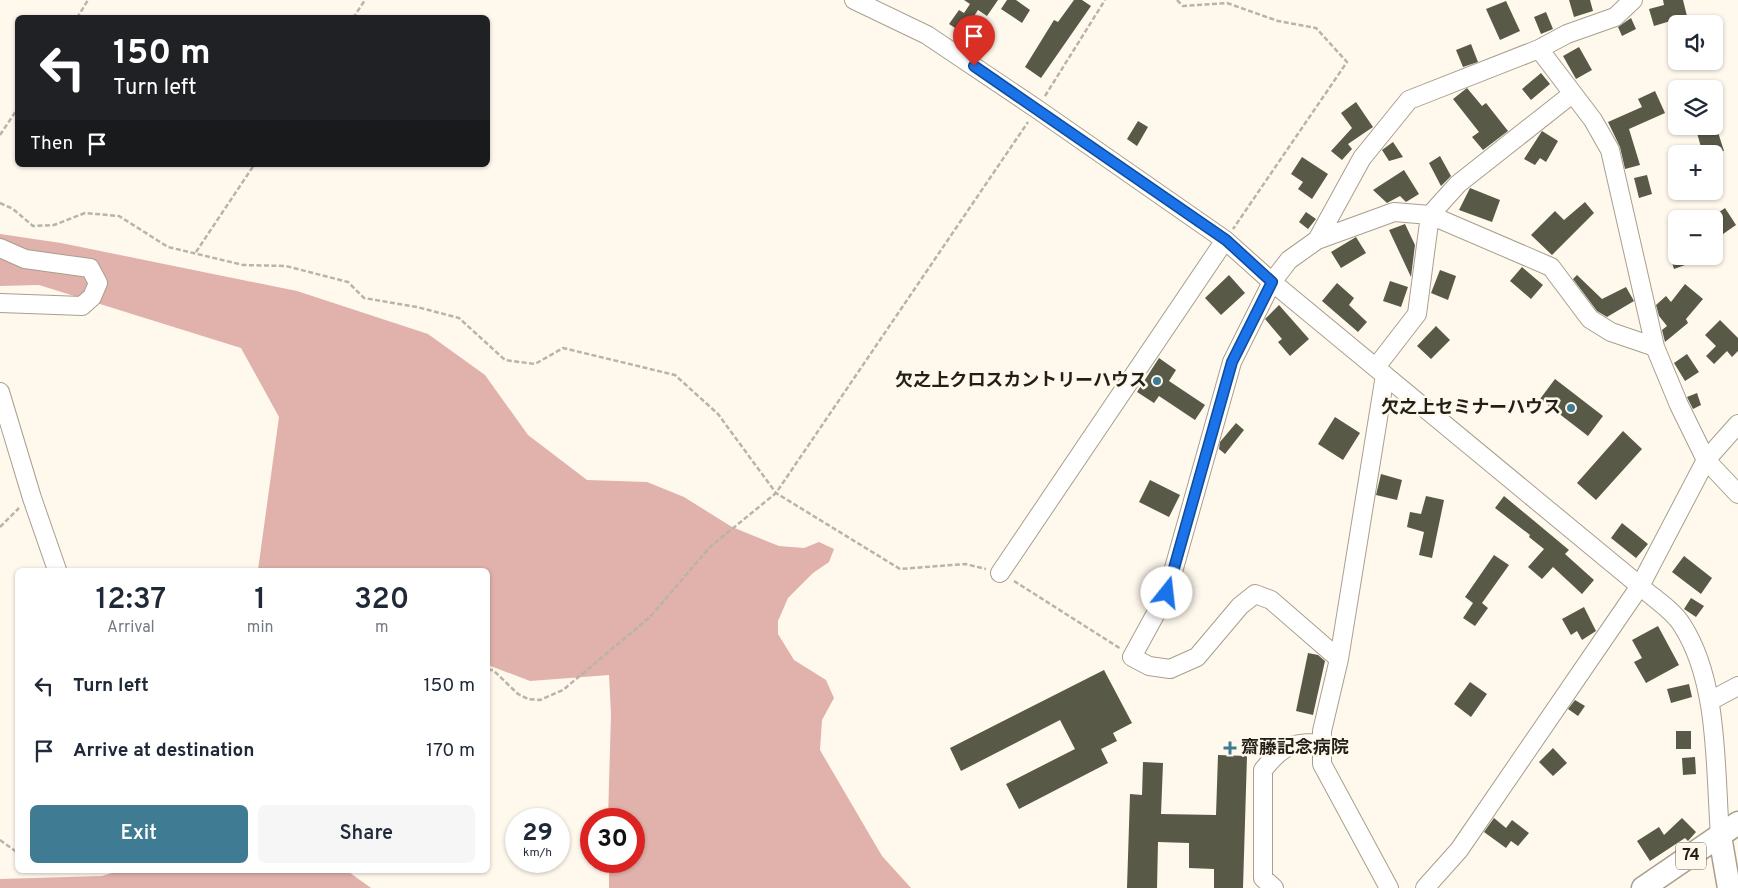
<!DOCTYPE html>
<meta charset="utf-8">
<style>
body{margin:0;font-family:Overpass,"Noto Sans JP",sans-serif;background:#f6f6f7;color:#1f2937;height:100vh;display:flex;flex-direction:column;font-size:19px;white-space:nowrap}
*{box-sizing:border-box;margin:0}
p{font-size:16px;color:#747a83}
.icon{flex:none;width:28px;height:28px;fill:none;stroke:currentColor;stroke-width:2;stroke-linecap:round;stroke-linejoin:round}
.map{position:relative;flex:1;overflow:hidden}
.side{position:absolute;left:15px;top:568px;width:475px;height:305px;display:flex;flex-direction:column;background:#fff;border-radius:8px;box-shadow:0 1px 4px #0004}
.side>*{flex:none}
.top-card{position:absolute;left:15px;top:15px;width:475px;height:152px;border-radius:8px;box-shadow:0 1px 4px #0004;background:#202124;color:#fff;overflow:hidden}
.controls{position:absolute;left:1668px;top:15px;display:grid;gap:10px}
.controls a{display:grid;place-items:center;width:55px;height:55px;border-radius:8px;background:#fff;box-shadow:0 1px 4px #0004;font-size:25px}
.speed{position:absolute;left:505px;top:808px;display:flex;gap:10px;font-size:25px;font-weight:700;text-align:center}
.speed>*{display:grid;place-content:center;width:65px;height:65px;border-radius:50%;background:#fff;box-shadow:0 1px 4px #0004;line-height:1}
.speed small{font-size:12px;font-weight:400}
.speed .limit{border:8px solid #d22;background:#fff;color:#111}
.pin{position:absolute;display:grid;place-items:center;width:42px;height:42px;color:#fff;margin:-51px -21px;border-radius:50% 50% 50% 0;rotate:-45deg;box-shadow:0 0 5px #0007}
.pin .icon{rotate:45deg}
.me{position:absolute;width:55px;margin:-28px;rotate:16deg;stroke-linejoin:round;filter:drop-shadow(0 0 4px #0008)}
.turn{display:flex;align-items:center;gap:18px;height:105px;padding:0 15px;font-size:22px}
.turn .icon{width:65px;height:65px;stroke-width:2.5}
.turn b{display:block;font-size:35px;line-height:42px}
.then{display:flex;align-items:center;height:48px;padding:0 15px;background:#0003;gap:10px;font-size:19px}
.eta{display:flex;justify-content:space-evenly;align-items:center;height:85px;text-align:center}
.eta b{font-size:30px;font-weight:600;line-height:35px}
.primary-button{display:flex;gap:10px;margin-top:auto;padding:10px 15px}
.primary-button a{flex:1;height:58px;border-radius:8px;background:#3f7c93;color:#fff;font-size:20px;font-weight:600;line-height:58px;text-align:center}
.primary-button a+a{background:#f6f6f7;color:#1f2937}
ul{padding:0;list-style:none}
li{display:flex;align-items:center;gap:15px;height:65px;padding:0 15px}
li div{flex:1}
li b{display:block;font-size:19px}
li em{font-style:normal}
.map>svg:first-child{display:block}
</style>
<div class="map">
<svg width="1738" height="888" viewBox="0 0 1738 888">
<rect width="100%" height="100%" fill="#fff8ed"/>
<path fill="#e1b1ab" d="M0 234 61 243 297 291 428 334 485 375 528 435 587 480 647 482 684 497 732 527 779 546 804 548 819 542 834 549 829 562 813 573 788 598 778 621V634L794 660 826 680 834 698 822 720 820 750 882 856 911 888H609V861H634V819H608L611 714 609 675 530 681 488 665V570H258L279 417 241 348 39 285 0 286Z
M122 870H346L371 888H0V879L102 876Z"/>
<path fill="#585947" d="M964 0H998L987 16 978 10 963 33 949 24 959 10 964 13 970 4Z
M1007 0H1016L1030 10 1022 23 1001 9Z
M1074 0H1082L1091 6 1041 78 1025 67 1054 20 1058 22Z
M1569 0H1590L1593 11 1574 17Z
M1663 0H1683L1687 16 1654 26 1649 9 1664 5Z
M1506 1 1520 31 1500 40 1486 9Z
M1546 12 1553 29 1541 34 1534 17Z
M1631 18 1636 29 1622 36 1618 27Z
M1471 44 1478 62 1463 67 1456 50Z
M1579 47 1592 70 1576 79 1563 56Z
M1541 73 1550 84 1531 100 1522 89Z
M1467 88 1482 106 1486 103 1508 131 1483 150 1472 137 1479 132 1453 99Z
M1655 91 1665 113 1629 129 1640 165 1625 169 1620 147 1608 122 1642 107 1638 99Z
M1356 102 1373 127 1348 144 1352 149 1342 160 1331 151 1352 128 1341 113Z
M1138 121 1148 127 1137 146 1127 139Z
M1695 126H1716L1724 151 1703 154Z
M1542 131 1558 141 1546 162 1540 158 1535 165 1524 159Z
M1393 142 1403 157 1389 161 1382 150Z
M1440 156 1451 176 1441 186 1429 163Z
M1302 157 1328 174 1312 199 1298 189 1303 182 1291 174Z
M1404 170 1419 194 1406 202 1400 196 1387 203 1373 190Z
M1647 175 1652 194 1639 198 1634 178Z
M1470 188 1500 200 1492 222 1459 210Z
M1585 202 1594 213 1552 255 1531 235 1555 211 1564 220Z
M1725 208 1736 225 1723 234 1712 217Z
M1306 212 1316 219 1308 229 1299 222Z
M1405 224 1415 245 1411 277 1389 230Z
M1356 237 1366 253 1341 268 1331 252Z
M1670 256H1704V258L1674 269Z
M1522 267 1543 285 1531 299 1510 281Z
M1440 270 1456 276 1448 300 1431 293Z
M1229 275 1245 293 1221 315 1205 298Z
M1577 275 1602 299 1626 287 1634 301 1607 317 1597 311 1573 279Z
M1390 281 1408 287 1401 307 1383 301Z
M1337 283 1354 298 1349 305 1367 322 1358 332 1322 301Z
M1685 284 1703 299 1686 319 1688 323 1665 342 1662 330 1667 326 1659 316 1656 305 1666 296 1671 302Z
M1279 305 1309 339 1290 356 1278 342 1282 339 1265 319Z
M1720 320 1738 338V351L1732 357 1727 351 1714 364 1706 356 1716 346 1705 335Z
M1436 326 1450 340 1431 359 1417 346Z
M1687 354 1699 372 1685 381 1674 363Z
M1159 358 1176 370 1169 381 1205 405 1195 420 1159 396 1154 403 1137 392Z
M1555 379 1603 416 1588 436 1540 399Z
M1697 393 1701 405 1693 409 1687 397Z
M1335 417 1360 433 1343 460 1318 444Z
M1236 423 1244 430 1225 454 1219 449 1220 442Z
M1623 431 1642 449 1596 500 1577 483Z
M1381 474 1402 480 1397 500 1376 495Z
M1150 480 1180 495 1169 517 1139 502Z
M1426 496 1444 500 1432 558 1419 555 1424 532 1407 527 1410 512 1421 514Z
M1504 496 1569 550 1565 554 1594 580 1582 594 1553 567 1542 579 1528 567 1544 549 1529 537 1530 535 1495 508Z
M1622 523 1648 544 1636 558 1611 538Z
M1494 555 1509 565 1482 603 1488 608 1475 626 1463 618 1473 603 1465 597Z
M1684 556 1712 578 1701 594 1672 572Z
M1691 598 1704 606 1696 617 1684 609Z
M1584 607 1596 631 1582 640 1577 631 1571 635 1562 619Z
M1658 626 1679 665 1646 683 1634 662 1642 658 1632 640Z
M1308 653 1318 655 1325 661 1313 715 1296 711Z
M1104 670 1132 723 1113 733 1117 741 1101 749 1108 763 1019 809 1006 784 1075 749 1060 720 961 771 950 748Z
M1470 682 1487 694 1471 717 1454 704Z
M1689 684 1692 697 1671 703 1667 689Z
M1575 700 1585 706 1578 716 1568 709Z
M1676 731H1691V749H1676Z
M1553 748 1567 763 1553 776 1539 762Z
M1218 755 1247 756 1243 888H1214V869L1189 868V843L1158 842 1157 888H1127L1130 794 1142 795 1143 762 1163 763 1161 814 1216 815Z
M1695 757 1696 774 1683 775 1682 758Z
M1494 818 1506 828 1512 820 1529 833 1518 846 1511 841 1506 848 1484 832Z
M1682 818 1696 832 1688 841 1685 838 1650 861 1637 841 1659 827 1664 835Z"/>
<g fill="none" stroke-linecap="round" stroke-linejoin="round">
<g stroke="#a89f8d" stroke-width="20">
<path id="minor" d="M854 0 927 35 1037 109 1225 240 1272 282 1640 586C1653 598 1673 610 1682 625 1719 682 1715 769 1720 836
M1539 49 1567 34 1615 17 1633 0
M1317 240 1394 212 1430 215 1551 267 1590 319 1611 332 1655 347
M0 248 25 259 90 268 98 283 92 297 82 306 0 303
M1376 367 1417 314 1430 215 1458 184 1572 94
M1385 375 1339 659 1322 731V764L1389 888
M0 392 32 498 57 570
M1000 573 1225 240
M1339 659 1271 600 1255 594 1240 606 1197 657 1170 669 1149 666 1132 657 1167 593 1232 362 1272 282 1289 260 1317 240 1362 158 1409 100 1539 49 1593 120 1610 150 1655 347 1679 405 1706 460 1738 494
M1710 701 1738 686
M1274 888 1263 878V770C1283 745 1291 742 1322 743
M1425 888 1459 850 1640 586 1706 460 1738 424"/>
</g>
<g stroke="#a89f8d" stroke-width="25">
<path id="major" d="M1720 836 1729 888
M1643 888 1738 823"/>
</g>
<path stroke="#b9b3a9" stroke-width="2.5" stroke-dasharray="5 2.5" stroke-linecap="butt" d="M1177 0 1183 6 1227 3 1278 21 1316 28 1347 62 1233 229
M77 18 88 0
M353 18 365 0
M1045 96 1105 0
M0 135 18 108
M0 203 13 209 33 226 54 225 85 213 119 216 168 247 243 265 286 266 348 282 364 298 417 307 459 318 505 360 535 364 563 348 675 375 718 414 776 493 900 569 965 564 986 569
M196 252 254 165
M0 527 19 508
M1014 581 1121 649
M488 670H493L518 694 528 699 540 700 563 690 650 617 710 547 776 493 1028 122
M0 840 18 853"/>
<use href="#minor" stroke="#fff" stroke-width="18"/>
<use href="#major" stroke="#fff" stroke-width="22"/>
</g>
<g fill="none" stroke-linecap="round" stroke-linejoin="round">
<g stroke="#114b97" stroke-width="12">
<path id="route" d="M974 66 1226 240 1272 282 1232 362 1167 593"/>
</g>
<use href="#route" stroke="#1a73e8" stroke-width="9"/>
</g>
<g fill="#3f7c93" stroke="#fff8ed" stroke-width="2">
<circle cx="1157" cy="381" r="5"/>
<circle cx="1571" cy="408" r="5"/>
<path d="M1227.5 740.5h5v5h5v5h-5v5h-5v-5h-5v-5h5z"/>
</g>
<g text-anchor="middle" dominant-baseline="central" stroke-width="5" stroke-linejoin="round" paint-order="stroke">
<rect fill="#fff8ed" stroke="#646058" stroke-width="1" x="1676" y="842.5" width="30" height="27" rx="4"/>
<g font-size="16" font-weight="bold" fill="#221f18">
<text x="1691" y="856">74</text>
</g>
<g font-size="18" font-weight="bold" fill="#221f18" stroke="#fff8ed" text-anchor="end">
<text x="1147" y="381">欠之上クロスカントリーハウス</text>
<text x="1561" y="408">欠之上セミナーハウス</text>
<text x="1241" y="748" text-anchor="start">齋藤記念病院</text>
</g>
</g>
</svg>
<div class="controls">
<a><svg class="icon" aria-label="sound" viewBox="0 0 24 24"><path d="M4 9h4l5-4v14l-5-4H4zM17 9q2 3 0 6"/></svg></a>
<a><svg class="icon" aria-label="layers" viewBox="0 0 24 24"><path d="M12 4l9 5-9 5-9-5zM3 14l9 5 9-5"/></svg></a>
<a>+</a>
<a>−</a>
</div>
<div class="speed"><div>29<small>km/h</small></div><div class="limit">30</div></div>
<div class="pin" style="left:974px;top:66px;background:#d93025"><svg class="icon" aria-label="arrive" viewBox="0 0 24 24"><path d="M6 21V4h12l-3 4 3 4H6"/></svg></div>
<svg class="me" style="left:1167px;top:593px" viewBox="-20 -20 40 40"><circle r="19" fill="#fff"/><path d="M0-13L10 11 0 6-10 11z" fill="#1a73e8"/></svg>
<div class="top-card">
<div class="turn"><svg class="icon" aria-label="left" viewBox="0 0 24 24"><path d="M17 20v-9H6M10 6l-5 5 5 5"/></svg><div><b>150 m</b>Turn left</div></div>
<div class="then">Then<svg class="icon" aria-label="arrive" viewBox="0 0 24 24"><path d="M6 21V4h12l-3 4 3 4H6"/></svg></div>
</div>
<section class="side">
<div class="eta">
<div><b>12:37</b><p>Arrival</p></div>
<div><b>1</b><p>min</p></div>
<div><b>320</b><p>m</p></div>
</div>
<ul>
<li><svg class="icon" aria-label="left" viewBox="0 0 24 24"><path d="M17 20v-9H6M10 6l-5 5 5 5"/></svg><div><b>Turn left</b></div><em>150 m</em></li>
<li><svg class="icon" aria-label="arrive" viewBox="0 0 24 24"><path d="M6 21V4h12l-3 4 3 4H6"/></svg><div><b>Arrive at destination</b></div><em>170 m</em></li>
</ul>
<div class="primary-button"><a>Exit</a><a>Share</a></div>
</section>
</div>
